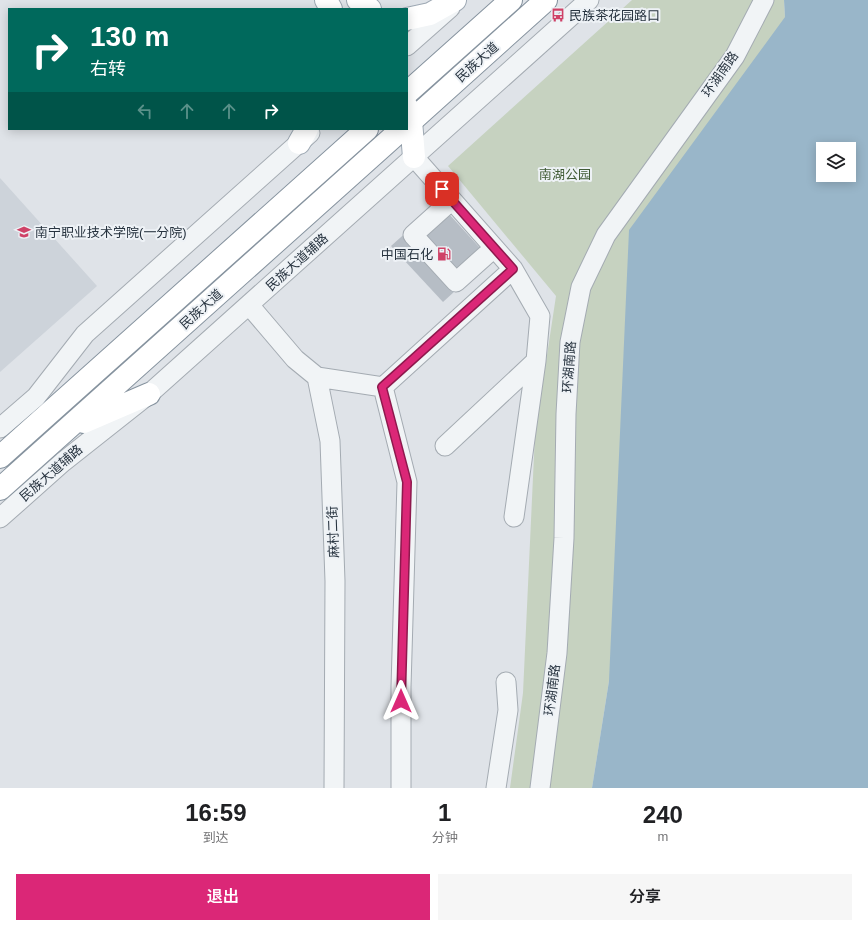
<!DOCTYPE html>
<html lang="zh">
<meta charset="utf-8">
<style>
body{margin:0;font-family:Arial,"Noto Sans SC",sans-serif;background:#f6f6f6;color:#202124;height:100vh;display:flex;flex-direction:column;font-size:15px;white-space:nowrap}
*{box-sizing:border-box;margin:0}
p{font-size:13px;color:#757577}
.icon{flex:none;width:22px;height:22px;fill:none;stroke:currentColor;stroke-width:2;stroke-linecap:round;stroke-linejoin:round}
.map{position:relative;height:788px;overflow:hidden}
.side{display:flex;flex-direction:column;background:#fff;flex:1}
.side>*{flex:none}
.hud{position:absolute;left:8px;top:8px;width:400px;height:122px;border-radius:0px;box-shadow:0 2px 10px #0003;background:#00695c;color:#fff;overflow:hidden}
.controls{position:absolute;left:816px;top:142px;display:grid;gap:8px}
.controls a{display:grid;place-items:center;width:40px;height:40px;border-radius:0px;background:#fff;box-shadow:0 2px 10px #0003;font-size:20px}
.pin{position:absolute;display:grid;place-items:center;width:34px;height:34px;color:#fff;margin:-17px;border-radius:8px;box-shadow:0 2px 6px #0006}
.me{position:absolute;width:44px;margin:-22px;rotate:0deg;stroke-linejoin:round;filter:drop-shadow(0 0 3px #0008)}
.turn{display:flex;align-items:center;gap:14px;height:84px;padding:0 16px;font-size:18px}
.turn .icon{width:52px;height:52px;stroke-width:2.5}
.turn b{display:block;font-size:28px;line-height:34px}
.lanes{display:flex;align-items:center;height:38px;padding:0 16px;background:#0003;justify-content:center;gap:20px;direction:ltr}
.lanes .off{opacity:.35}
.eta{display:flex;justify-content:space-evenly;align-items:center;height:68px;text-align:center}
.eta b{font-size:24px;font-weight:600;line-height:28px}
.primary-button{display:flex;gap:8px;margin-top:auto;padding:8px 16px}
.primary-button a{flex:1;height:46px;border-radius:0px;background:#db2777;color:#fff;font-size:16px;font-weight:600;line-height:46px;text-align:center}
.primary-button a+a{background:#f6f6f6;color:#202124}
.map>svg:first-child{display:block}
</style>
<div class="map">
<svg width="868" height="788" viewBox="0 0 868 788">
<rect width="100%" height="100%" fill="#dfe3e8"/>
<path fill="#cdd3da" d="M0 178 97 286 0 372Z"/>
<path fill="#c6d2c0" d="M632 0H784L785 17 609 681 592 788H510L523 693 535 434 556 296 448 166Z"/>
<path fill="#99b6c9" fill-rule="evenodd" d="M784 0H868V788H592L609 681 629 230 785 17ZM823 149H849V175H823Z"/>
<path fill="#b6bdc5" d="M439 203 490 259 443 302 391 246Z"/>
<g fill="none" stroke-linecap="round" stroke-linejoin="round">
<g stroke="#a4abb2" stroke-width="21">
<path id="minor" d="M407 46 450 8
M414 157 513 269 540 316 536 361 445 446
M452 200 413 235 456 282 494 248
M249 305 295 359 317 377 330 441 335 581 334 788
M317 377 383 387 513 269
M383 387 407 482 401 687V788
M0 428 36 397 85 334 310 133
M514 517 536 361
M0 518 63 462 149 394 589 0
M496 788 508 710 506 682
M540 788 557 653 564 538 566 414 570 342 581 287 606 235 735 56 764 0"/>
</g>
<g stroke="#9ea9b4" stroke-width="24">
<path id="major" d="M326 0 331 9
M358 0 370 9
M407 19 430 14 455 0
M407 107 411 121 414 157
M299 143 307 129"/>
</g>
<g stroke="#86939f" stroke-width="24">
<path id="highway" d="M407 93 511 0
M407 125 546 0
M84 422 149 394
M0 457 367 129
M0 489 402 129"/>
</g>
<use href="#minor" stroke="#f1f4f6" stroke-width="19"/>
<use href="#major" stroke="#fff" stroke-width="22"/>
<use href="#highway" stroke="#fff" stroke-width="22"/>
</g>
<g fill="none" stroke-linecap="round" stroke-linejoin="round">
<g stroke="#8e194d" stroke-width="10">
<path id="route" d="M401 701 407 482 382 387 513 269 442 189"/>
</g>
<use href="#route" stroke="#db2777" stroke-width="7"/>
</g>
<defs>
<g id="bus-bare" transform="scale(1.08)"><path d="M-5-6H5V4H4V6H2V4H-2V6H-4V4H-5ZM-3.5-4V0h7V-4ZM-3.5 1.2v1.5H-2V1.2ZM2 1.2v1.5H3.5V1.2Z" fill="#cf4267" stroke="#eef2f6" stroke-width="2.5" paint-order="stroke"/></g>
<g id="university-bare" transform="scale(1.08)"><path d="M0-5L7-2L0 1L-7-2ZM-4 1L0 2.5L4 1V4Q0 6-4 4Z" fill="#cf4267" stroke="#eef2f6" stroke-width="2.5" paint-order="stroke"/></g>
<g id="fuel-bare" transform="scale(1.08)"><path d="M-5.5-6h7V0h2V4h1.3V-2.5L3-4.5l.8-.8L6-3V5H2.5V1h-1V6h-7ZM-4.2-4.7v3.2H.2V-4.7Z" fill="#cf4267" stroke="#eef2f6" stroke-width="2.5" paint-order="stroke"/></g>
</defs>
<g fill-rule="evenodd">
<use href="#bus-bare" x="558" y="15"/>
<use href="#university-bare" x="24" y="232"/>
<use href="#fuel-bare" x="444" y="254"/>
</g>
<g text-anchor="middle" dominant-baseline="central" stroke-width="4" stroke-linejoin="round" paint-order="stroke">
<g font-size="13" fill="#27333f" stroke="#eef2f6" text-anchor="start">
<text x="569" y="15">民族茶花园路口</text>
<text x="35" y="232">南宁职业技术学院(一分院)</text>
<text x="433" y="254" text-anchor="end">中国石化</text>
</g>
<g font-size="13" fill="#27333f" stroke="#eef2f6">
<text transform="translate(477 62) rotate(-42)">民族大道</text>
<text transform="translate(720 74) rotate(-55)">环湖南路</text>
<text transform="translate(297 262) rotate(-42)">民族大道辅路</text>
<text transform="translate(201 309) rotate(-42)">民族大道</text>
<text transform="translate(569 367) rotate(-86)">环湖南路</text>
<text transform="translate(51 473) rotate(-41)">民族大道辅路</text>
<text transform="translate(333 532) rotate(-92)">麻村二街</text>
<text transform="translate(552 690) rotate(-83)">环湖南路</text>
</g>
<g font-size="13" fill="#405b35" stroke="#eef2f6">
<text x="565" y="174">南湖公园</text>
</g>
</g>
</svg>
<div class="controls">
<a><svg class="icon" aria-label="layers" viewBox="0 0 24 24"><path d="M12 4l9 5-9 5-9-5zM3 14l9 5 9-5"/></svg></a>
</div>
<div class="pin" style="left:442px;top:189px;background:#d93025"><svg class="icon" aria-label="arrive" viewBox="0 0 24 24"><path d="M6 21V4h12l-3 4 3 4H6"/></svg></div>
<svg class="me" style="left:401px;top:701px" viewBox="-20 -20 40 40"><path d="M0-17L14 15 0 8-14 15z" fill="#db2777" stroke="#fff" stroke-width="4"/></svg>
<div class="hud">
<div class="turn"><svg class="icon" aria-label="right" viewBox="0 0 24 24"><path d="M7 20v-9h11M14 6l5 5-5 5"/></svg><div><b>130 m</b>右转</div></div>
<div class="lanes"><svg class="icon off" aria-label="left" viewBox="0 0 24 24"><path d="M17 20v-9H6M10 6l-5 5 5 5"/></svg><svg class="icon off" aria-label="ahead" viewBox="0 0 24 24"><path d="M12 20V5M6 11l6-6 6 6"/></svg><svg class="icon off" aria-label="ahead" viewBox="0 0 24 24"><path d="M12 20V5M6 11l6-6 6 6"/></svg><svg class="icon" aria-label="right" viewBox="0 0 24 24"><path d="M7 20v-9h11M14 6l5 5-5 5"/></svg></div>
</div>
</div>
<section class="side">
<div class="eta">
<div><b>16:59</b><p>到达</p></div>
<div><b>1</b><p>分钟</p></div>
<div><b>240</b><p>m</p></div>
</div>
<div class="primary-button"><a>退出</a><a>分享</a></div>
</section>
